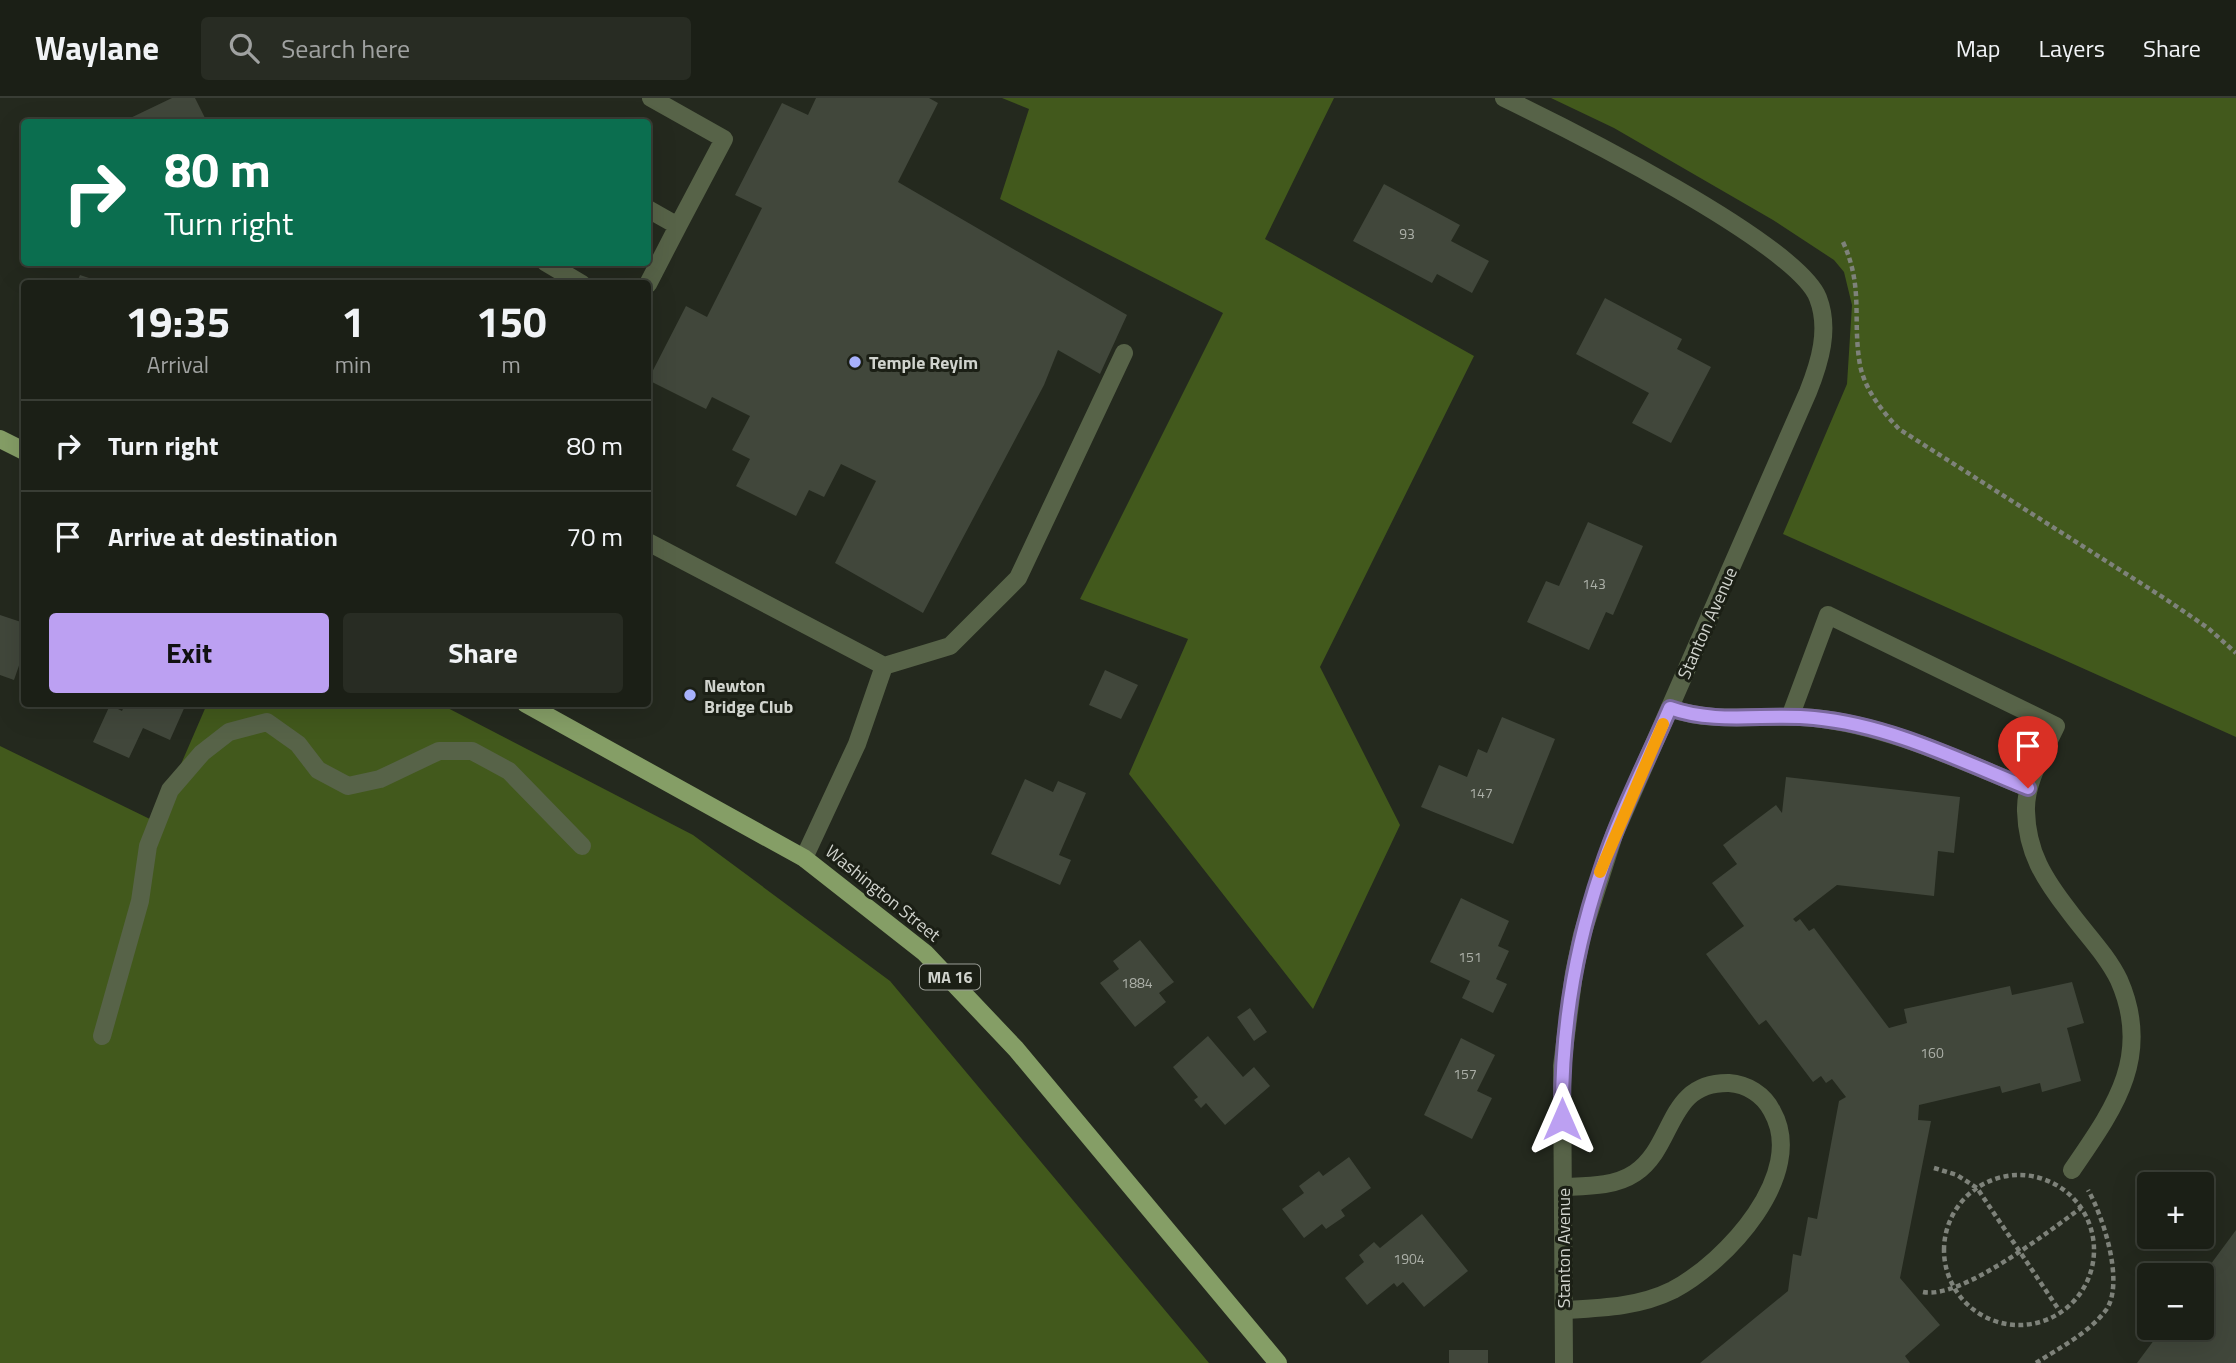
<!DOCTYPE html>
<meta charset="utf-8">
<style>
body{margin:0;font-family:"Titillium Web",sans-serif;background:#282c23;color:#f1f3f6;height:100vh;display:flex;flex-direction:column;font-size:26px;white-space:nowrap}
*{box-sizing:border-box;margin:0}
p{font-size:23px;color:#a0a2a1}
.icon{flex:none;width:38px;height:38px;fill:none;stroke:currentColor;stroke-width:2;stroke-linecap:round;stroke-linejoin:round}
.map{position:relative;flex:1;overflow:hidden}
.details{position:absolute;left:21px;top:182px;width:630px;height:427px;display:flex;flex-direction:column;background:#1b1f16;border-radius:7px;box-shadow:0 7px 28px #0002,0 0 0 2px #393d35}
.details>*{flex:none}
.hud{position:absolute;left:21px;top:21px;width:630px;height:147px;border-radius:7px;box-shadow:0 7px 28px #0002,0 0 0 2px #393d35;background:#0b6e4f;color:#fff;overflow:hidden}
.tools{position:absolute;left:2137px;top:1074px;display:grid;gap:14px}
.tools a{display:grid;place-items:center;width:77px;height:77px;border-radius:7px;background:#1b1f16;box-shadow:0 7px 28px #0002,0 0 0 2px #393d35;font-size:35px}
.pin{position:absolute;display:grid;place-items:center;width:60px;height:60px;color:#fff;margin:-72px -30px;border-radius:50% 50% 50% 0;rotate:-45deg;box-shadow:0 0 7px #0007}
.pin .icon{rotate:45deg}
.me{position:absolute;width:77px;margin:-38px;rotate:0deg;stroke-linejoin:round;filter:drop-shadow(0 0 5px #0008)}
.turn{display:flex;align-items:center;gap:24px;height:147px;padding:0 28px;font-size:32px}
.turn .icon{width:91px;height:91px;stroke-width:2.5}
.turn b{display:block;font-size:49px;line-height:60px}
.eta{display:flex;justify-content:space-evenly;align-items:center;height:119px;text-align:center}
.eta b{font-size:42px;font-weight:700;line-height:49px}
.primary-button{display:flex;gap:14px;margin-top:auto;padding:14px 28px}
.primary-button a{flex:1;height:80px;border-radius:7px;background:#bca0f2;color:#111;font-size:28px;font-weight:700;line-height:80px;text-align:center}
.primary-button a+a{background:#282c23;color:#f1f3f6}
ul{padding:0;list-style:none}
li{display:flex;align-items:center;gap:21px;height:91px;padding:0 28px;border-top:2px solid #393d35}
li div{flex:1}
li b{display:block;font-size:26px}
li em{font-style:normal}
header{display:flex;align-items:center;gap:42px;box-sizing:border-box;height:98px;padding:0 35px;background:#1b1f16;border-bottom:2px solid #393d35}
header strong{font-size:33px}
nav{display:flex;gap:38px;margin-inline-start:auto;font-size:24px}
.search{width:490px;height:63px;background:#282c23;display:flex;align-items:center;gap:18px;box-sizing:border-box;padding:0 24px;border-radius:7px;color:#a0a2a1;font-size:26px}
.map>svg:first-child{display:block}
</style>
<header>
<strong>Waylane</strong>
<div class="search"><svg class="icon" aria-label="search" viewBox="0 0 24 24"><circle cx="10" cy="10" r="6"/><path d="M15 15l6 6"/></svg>Search here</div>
<nav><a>Map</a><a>Layers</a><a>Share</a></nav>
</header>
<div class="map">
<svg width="2236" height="1265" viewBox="0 0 2236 1265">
<rect width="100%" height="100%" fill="#24291e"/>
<path fill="#42591c" d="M1002 0H1334L1265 141 1474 258 1320 569 1400 727 1313 911 1129 676 1188 541 1080 501 1223 215 1000 101 1029 11Z
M1551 0H2236V639L1783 436 1847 286 1852 207 1844 174 1834 162 1773 122 1614 30Z
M207 606H440L693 737 890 883 1209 1265H0V648L156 724Z"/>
<path fill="#41473b" d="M172 0H195L207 24H122Z
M816 0H929L938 5 898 84 1127 217 1100 276 1058 252 1044 287 923 515 835 465 876 383 841 366 824 399 809 392 796 418 736 388 750 361 732 352 750 318 712 299 706 311 648 282 686 208 707 219 762 110 735 97 782 5 808 17Z
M1384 86 1460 127 1451 143 1489 163 1472 195 1437 176 1432 185 1353 143Z
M80 177 104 185V186H76Z
M1605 200 1682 241 1677 251 1711 269 1671 345 1632 325 1649 295 1576 256Z
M1588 424 1643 448 1613 517 1606 514 1589 552 1527 524 1546 483 1559 488Z
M0 517 24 525V553L14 582 0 577Z
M1105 572 1138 587 1121 621 1089 607Z
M125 606H186L170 642 143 630 129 660 93 644 110 607 122 613Z
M1502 619 1555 641 1513 746 1421 709 1439 667 1467 679 1478 651 1487 655Z
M1786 679 1960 699 1954 755 1938 753 1934 798 1837 787 1793 821 1796 824 1800 821 1809 833 1814 830 1889 930 1907 925 1904 911 2010 888 2012 897 2072 884 2084 925 2067 930 2081 983 2042 994 2040 985 2002 995 2000 988 1919 1007 1918 1022 1931 1023 1900 1180 1940 1227 1905 1258 1910 1265H1700L1788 1193 1793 1156 1801 1158 1808 1119 1817 1121 1839 1003 1846 999 1832 981 1826 985 1821 978 1813 984 1766 922 1759 927 1706 856 1744 828 1712 785 1737 766 1723 747 1776 707 1782 715Z
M1025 681 1053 694 1058 683 1086 695 1059 757 1071 762 1060 787 991 756Z
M1461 800 1509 823 1498 848 1509 853 1496 881 1507 886 1493 915 1462 900 1470 883 1430 864Z
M1140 842 1174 884 1159 895 1166 904 1135 929 1100 885 1119 871 1113 863Z
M1250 910 1267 934 1254 943 1237 919Z
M1208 938 1243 979 1254 969 1270 988 1225 1027 1206 1005 1201 1010 1194 1002 1198 999 1173 969Z
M1461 940 1495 957 1477 993 1492 1000 1472 1041 1424 1017Z
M1349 1059 1371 1090 1341 1112 1345 1118 1326 1131 1322 1126 1304 1140 1282 1111 1304 1095 1299 1088 1319 1073 1323 1078Z
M1422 1116 1468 1173 1424 1209 1403 1184 1397 1189 1394 1185 1367 1207 1345 1180 1364 1164 1359 1157 1374 1144 1380 1150Z
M2236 1132V1265H2137L2163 1230H2202V1178Z
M1449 1252H1488V1265H1449Z"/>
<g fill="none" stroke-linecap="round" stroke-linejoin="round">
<path stroke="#7e827a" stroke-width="4.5" stroke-dasharray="5 3.5" stroke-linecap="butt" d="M1843 144C1864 190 1852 221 1860 267 1865 292 1882 313 1899 331L2164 500 2208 530 2236 555
M1934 1070 1957 1077 1977 1090 2061 1215
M1944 1152a75 75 0 1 1 150 0a75 75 0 1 1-150 0Z
M1923 1194C1961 1202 2049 1133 2081 1110
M2036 1265C2059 1250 2089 1235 2106 1212 2125 1185 2103 1118 2088 1092"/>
<path stroke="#576348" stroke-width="18" d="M651 0 724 41 678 128
M648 111 678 128 648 186
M545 164 582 186
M648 444 884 568 857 646 804 760
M884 568 950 548 1018 480 1124 255
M1670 610C1716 627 1766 615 1814 620 1889 628 1959 662 2028 690
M1790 619 1828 517 2056 628C2044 654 2025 684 2026 713 2027 754 2044 781 2069 813 2085 835 2107 857 2119 882 2153 959 2113 1012 2072 1072
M102 938 140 803 148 748 170 692 202 655 229 634 267 624 298 646 318 672 348 688 380 681 439 653H472L509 673 582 748
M1563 1089C1587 1088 1614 1089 1635 1075 1676 1047 1666 984 1729 985 1747 986 1764 997 1772 1013 1808 1076 1726 1164 1673 1192 1639 1209 1601 1210 1564 1212"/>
<path stroke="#576348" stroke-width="18" d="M1504 0C1564 29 1797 145 1818 200 1830 231 1820 264 1808 294L1614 737 1582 837 1574 875 1562 968 1564 1265"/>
<path stroke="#859e66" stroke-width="18" d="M0 341 24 353
M526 606 804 760 925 855 1016 951 1278 1265"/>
</g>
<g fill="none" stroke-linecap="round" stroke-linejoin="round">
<g stroke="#7a689d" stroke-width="18">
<path id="route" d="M1562 1021C1561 936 1574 853 1601 773 1619 717 1647 663 1670 610 1717 627 1766 615 1814 620 1889 627 1959 662 2028 690"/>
</g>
<use href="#route" stroke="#bca0f2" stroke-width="12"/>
<path stroke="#f59e0b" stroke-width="12" d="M1600 774 1663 626"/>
</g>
<g fill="#a7b1fc" stroke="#1b1f15" stroke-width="2.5">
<circle cx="855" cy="264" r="7"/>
<circle cx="690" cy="597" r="7"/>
</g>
<g text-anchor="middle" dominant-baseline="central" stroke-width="6" stroke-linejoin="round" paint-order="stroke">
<g font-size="14" fill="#acb0a8">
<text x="1407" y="135">93</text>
<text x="1594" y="485">143</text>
<text x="1481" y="694">147</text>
<text x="1470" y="858">151</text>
<text x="1137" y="884">1884</text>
<text x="1932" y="954">160</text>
<text x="1465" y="975">157</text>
<text x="1409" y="1160">1904</text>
</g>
<rect fill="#1b1f15" stroke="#9a9d96" stroke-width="2" x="920" y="866.5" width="60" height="25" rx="5"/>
<g font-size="16" font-weight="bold" fill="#d0d3cd">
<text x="950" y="879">MA 16</text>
</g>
<g font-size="18" font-weight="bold" fill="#d0d3cd" stroke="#1b1f15" text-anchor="start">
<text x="869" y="264">Temple Reyim</text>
<text x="704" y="587">Newton<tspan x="704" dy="21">Bridge Club</tspan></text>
</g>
<g font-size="18" fill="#d0d3cd" stroke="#1b1f15">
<text transform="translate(1707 525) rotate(-66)">Stanton Avenue</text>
<text transform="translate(883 795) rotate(39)">Washington Street</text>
<text transform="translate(1563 1150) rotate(-90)">Stanton Avenue</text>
</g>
</g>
</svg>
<div class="tools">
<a>+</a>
<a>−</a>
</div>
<div class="pin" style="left:2028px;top:690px;background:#d93025"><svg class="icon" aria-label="arrive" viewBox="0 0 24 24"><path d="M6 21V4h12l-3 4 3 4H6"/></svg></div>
<svg class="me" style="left:1562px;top:1021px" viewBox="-20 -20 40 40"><path d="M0-17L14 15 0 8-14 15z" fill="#bca0f2" stroke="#fff" stroke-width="4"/></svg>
<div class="hud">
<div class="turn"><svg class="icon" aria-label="right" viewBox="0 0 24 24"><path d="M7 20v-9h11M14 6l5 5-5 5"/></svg><div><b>80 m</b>Turn right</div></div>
</div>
<section class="details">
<div class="eta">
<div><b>19:35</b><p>Arrival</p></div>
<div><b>1</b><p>min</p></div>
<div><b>150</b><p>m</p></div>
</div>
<ul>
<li><svg class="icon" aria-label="right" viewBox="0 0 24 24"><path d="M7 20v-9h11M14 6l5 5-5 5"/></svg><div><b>Turn right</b></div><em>80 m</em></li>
<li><svg class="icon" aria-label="arrive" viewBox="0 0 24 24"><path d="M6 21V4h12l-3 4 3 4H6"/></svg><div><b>Arrive at destination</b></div><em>70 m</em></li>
</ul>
<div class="primary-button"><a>Exit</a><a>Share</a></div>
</section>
</div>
